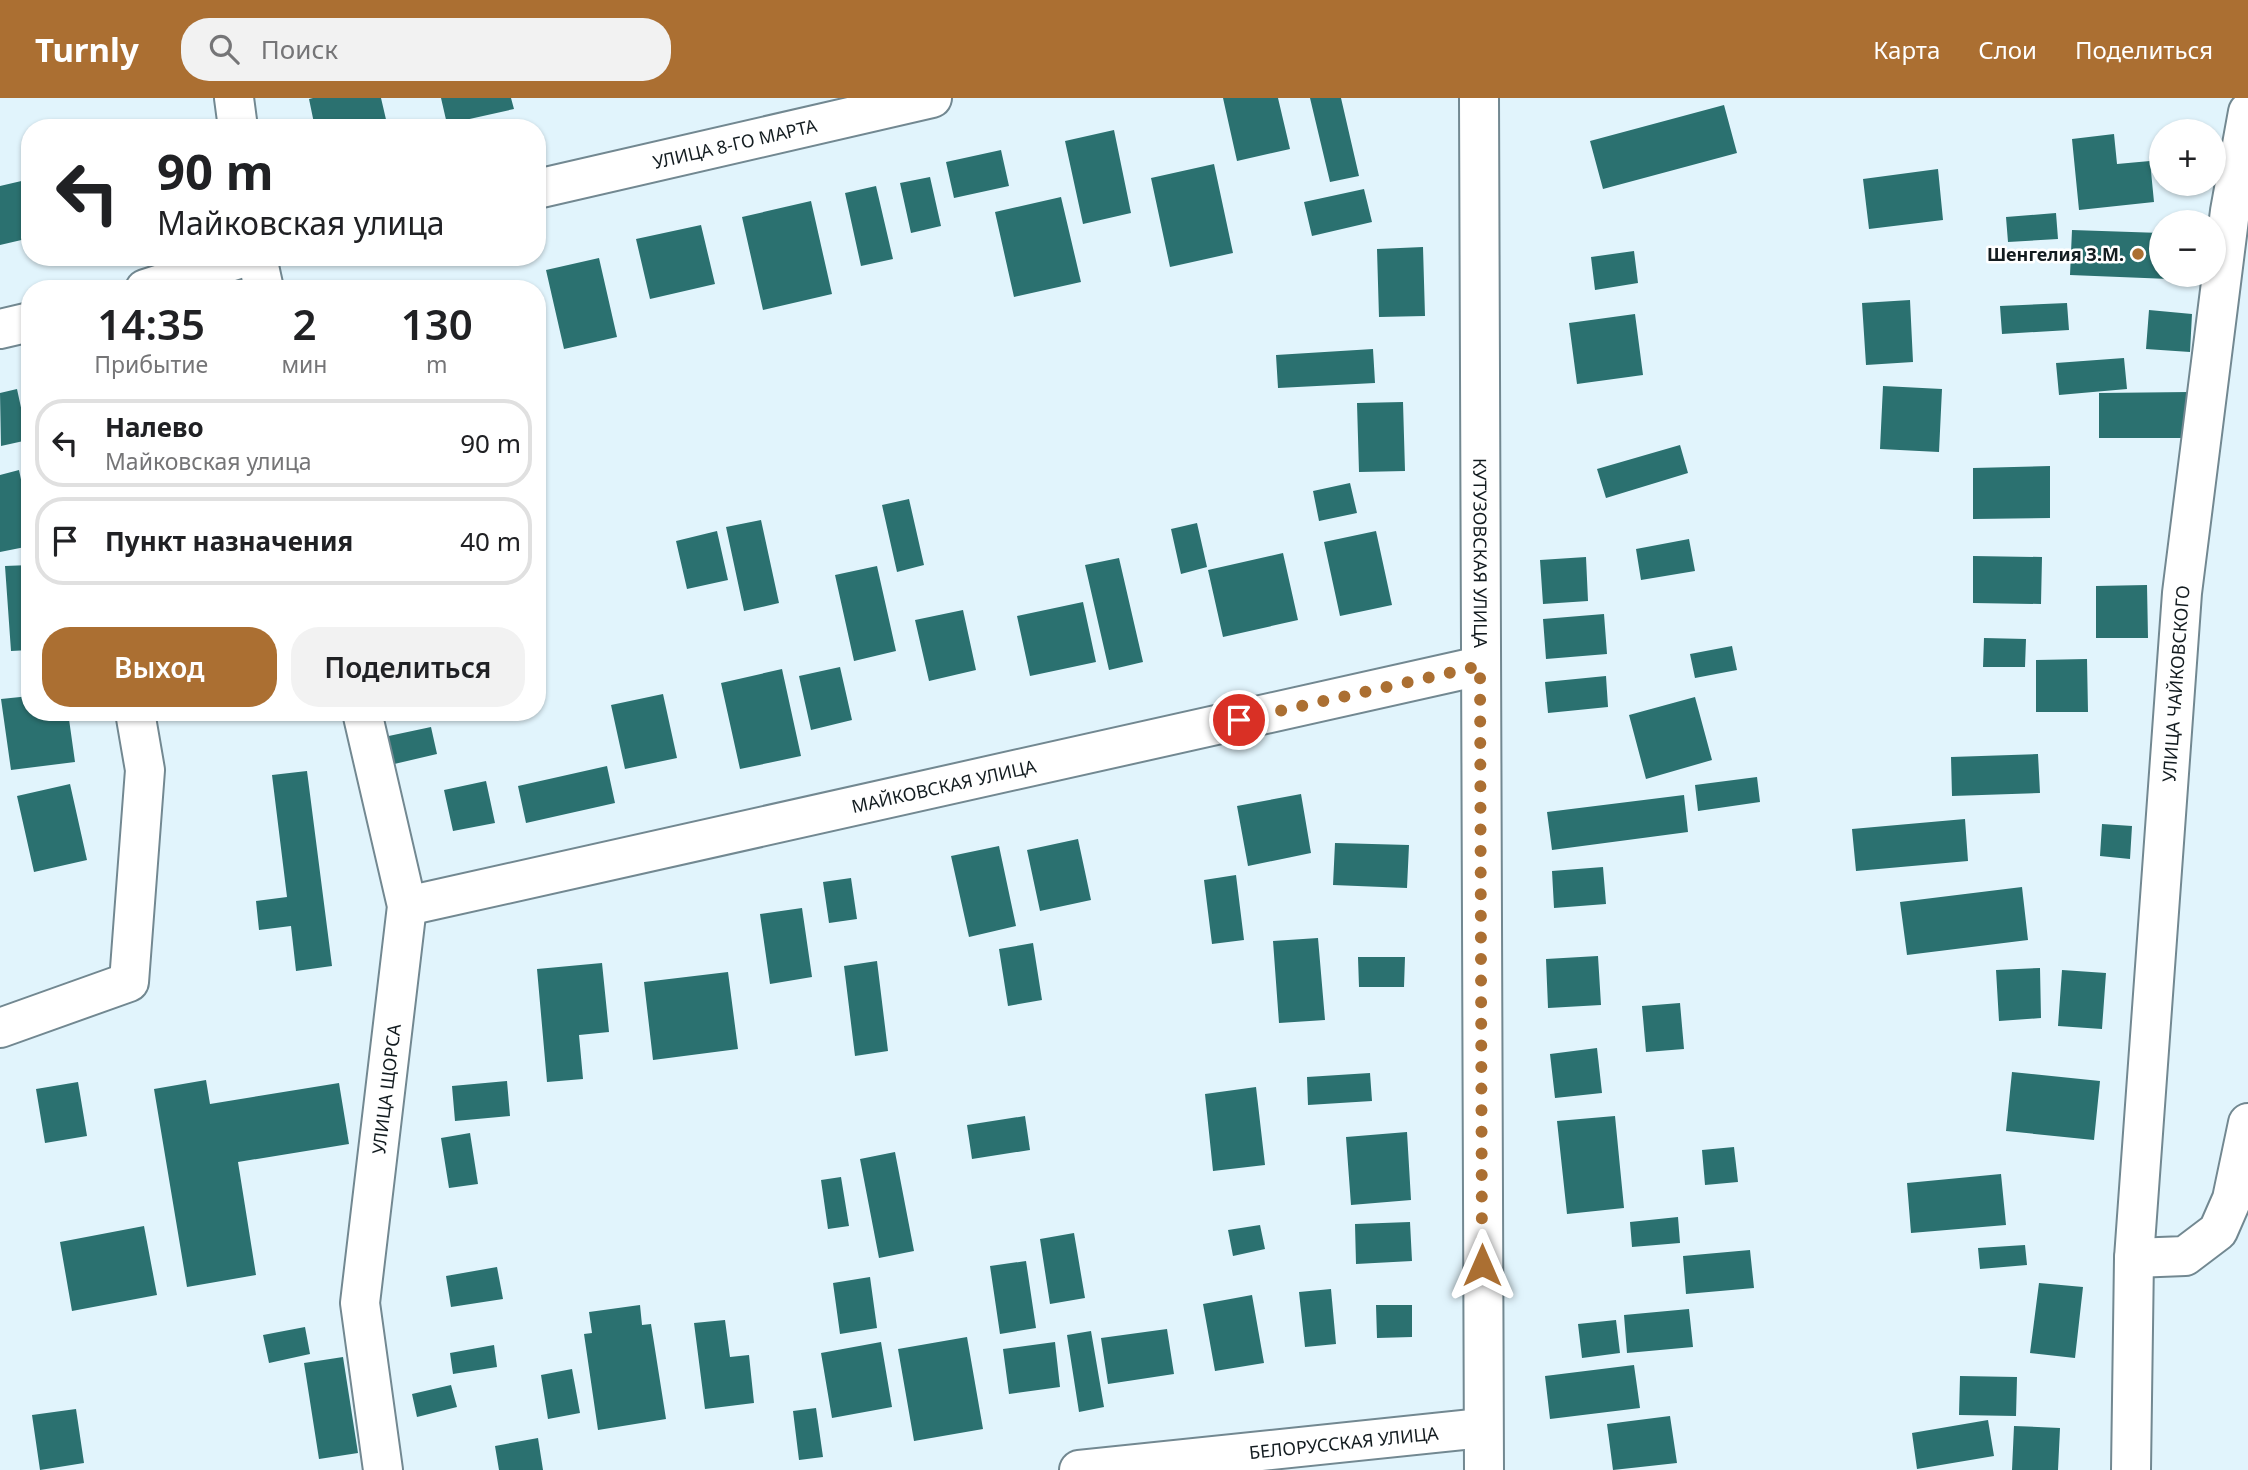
<!DOCTYPE html>
<html lang="ru">
<meta charset="utf-8">
<style>
body{margin:0;font-family:"Noto Sans",sans-serif;background:#f2f2f2;color:#202124;height:100vh;display:flex;flex-direction:column;font-size:26px;white-space:nowrap}
*{box-sizing:border-box;margin:0}
p{font-size:23px;color:#757577}
.icon{flex:none;width:38px;height:38px;fill:none;stroke:currentColor;stroke-width:2;stroke-linecap:round;stroke-linejoin:round}
.map{position:relative;flex:1;overflow:hidden}
.sheet{position:absolute;left:21px;top:182px;width:525px;height:441px;display:flex;flex-direction:column;background:#fff;border-radius:28px;box-shadow:0 2px 5px #0004}
.sheet>*{flex:none}
.guide{position:absolute;left:21px;top:21px;width:525px;height:147px;border-radius:28px;box-shadow:0 2px 5px #0004;background:#fff;color:#202124;overflow:hidden}
.fabs{position:absolute;left:2149px;top:21px;display:grid;gap:14px}
.fabs a{display:grid;place-items:center;width:77px;height:77px;border-radius:50%;background:#fff;box-shadow:0 2px 5px #0004;font-size:35px}
.pin{position:absolute;display:grid;place-items:center;width:60px;height:60px;color:#fff;margin:-30px;border:4px solid #fff;border-radius:50%;box-shadow:0 2px 7px #0007}
.me{position:absolute;width:77px;margin:-38px;rotate:0deg;stroke-linejoin:round;filter:drop-shadow(0 0 5px #0008)}
.turn{display:flex;align-items:center;gap:24px;height:147px;padding:0 21px;font-size:32px}
.turn .icon{width:91px;height:91px;stroke-width:2.5}
.turn b{display:block;font-size:49px;line-height:60px}
.eta{display:flex;justify-content:space-evenly;align-items:center;height:119px;text-align:center}
.eta b{font-size:42px;font-weight:600;line-height:49px}
.button{display:flex;gap:14px;margin-top:auto;padding:14px 21px}
.button a{flex:1;height:80px;border-radius:28px;background:#ab6f32;color:#fff;font-size:28px;font-weight:600;line-height:80px;text-align:center}
.button a+a{background:#f2f2f2;color:#202124}
ul{padding:0;list-style:none}
li{display:flex;align-items:center;gap:21px;height:88px;margin:0 14px 10px;padding:0 7px;border:4px solid #e0e0e0;border-radius:28px}
li div{flex:1}
li b{display:block;font-size:26px}
li em{font-style:normal}
header{display:flex;align-items:center;gap:42px;box-sizing:border-box;height:98px;padding:0 35px;background:#ab6f32;color:#fff}
header strong{font-size:33px}
nav{display:flex;gap:38px;margin-inline-start:auto;font-size:24px}
.search{width:490px;height:63px;background:#f2f2f2;display:flex;align-items:center;gap:18px;box-sizing:border-box;padding:0 24px;border-radius:28px;color:#757577;font-size:26px}
.map>svg:first-child{display:block}
</style>
<header>
<strong>Turnly</strong>
<div class="search"><svg class="icon" aria-label="search" viewBox="0 0 24 24"><circle cx="10" cy="10" r="6"/><path d="M15 15l6 6"/></svg>Поиск</div>
<nav><a>Карта</a><a>Слои</a><a>Поделиться</a></nav>
</header>
<div class="map">
<svg width="2248" height="1372" viewBox="0 0 2248 1372">
<rect width="100%" height="100%" fill="#e1f4fc"/>
<path fill="#2b7170" d="M313 0H381L388 30H315L309 1Z
M441 0H511L514 11 447 26Z
M1223 0H1278L1290 51 1237 63Z
M1310 0H1341L1359 78 1330 84Z
M1724 7 1737 55 1603 91 1590 43Z
M1114 32 1131 115 1083 126 1065 43Z
M2114 36 2117 66 2150 63 2154 104 2079 112 2072 41Z
M1001 52 1009 88 954 100 946 64Z
M1214 66 1233 155 1170 169 1151 80Z
M1938 71 1943 122 1869 131 1863 81Z
M930 79 941 128 911 135 900 85Z
M30 81V140L0 147V88Z
M876 88 893 161 861 168 845 95Z
M1364 91 1372 124 1312 138 1304 104Z
M1061 99 1081 184 1014 199 995 114Z
M811 103 832 196 763 212 742 119Z
M2056 115 2058 141 2008 144 2006 119Z
M701 127 715 186 650 201 636 141Z
M2072 132 2161 135V177H2194V182L2070 177Z
M1423 149 1425 218 1379 219 1377 151Z
M1634 153 1638 185 1595 192 1591 159Z
M599 160 617 239 564 251 546 172Z
M392 183 394 191H360V190Z
M1910 202 1913 264 1866 267 1862 205Z
M2067 205 2069 232 2002 236 2000 208Z
M2149 212 2192 216 2190 254 2146 251Z
M1635 216 1643 277 1577 286 1569 225Z
M1373 251 1375 285 1278 290 1276 257Z
M2124 260 2127 291 2059 297 2056 265Z
M1883 288 1942 291 1939 354 1880 351Z
M17 291 28 342 1 348 0 295Z
M2189 294V340H2099V295Z
M1403 304 1405 373 1359 374 1357 305Z
M1680 347 1688 375 1606 400 1597 371Z
M2050 368V420L1973 421V370Z
M19 372 30 424V448L0 454V377Z
M1350 385 1357 415 1319 423 1313 393Z
M909 401 924 467 897 474 882 407Z
M761 422 779 505 744 513 726 429Z
M1197 425 1207 469 1181 476 1171 431Z
M717 433 728 482 687 491 676 443Z
M1376 433 1392 507 1340 518 1324 444Z
M1689 441 1695 473 1641 482 1636 451Z
M1283 455 1298 522 1223 539 1208 472Z
M1973 458 2042 459 2041 506 1973 505Z
M1586 459 1588 503 1543 506 1540 462Z
M1119 460 1143 564 1109 572 1085 467Z
M30 467V552L11 553 5 468Z
M877 468 896 553 854 563 835 477Z
M2147 487 2148 540H2096V488Z
M1083 504 1096 564 1030 578 1017 518Z
M963 512 976 572 929 583 915 522Z
M1604 516 1607 556 1546 561 1543 521Z
M1984 540 2026 541 2025 569H1983Z
M1732 548 1737 572 1695 580 1690 556Z
M2087 561 2088 614H2036V562Z
M840 569 852 622 811 632 799 578Z
M782 571 801 658 740 671 721 585Z
M1606 578 1608 609 1548 615 1545 584Z
M663 596 677 660 625 671 611 607Z
M30 598V614H68L75 664 11 672 1 601Z
M1695 599 1712 662 1646 681 1629 617Z
M431 629 437 656 390 667 384 639Z
M2038 656 2040 695 1952 698 1951 659Z
M607 668 615 705 526 725 518 688Z
M307 673 332 868 296 873 291 828 259 832 256 803 287 799 272 677Z
M1757 679 1760 704 1698 713 1695 687Z
M486 683 495 725 453 733 444 692Z
M70 686 87 762 34 774 17 698Z
M1301 696 1311 755 1248 768 1237 708Z
M1684 697 1688 734 1552 752 1547 714Z
M1965 721 1968 763 1856 773 1852 731Z
M2102 726 2132 728 2130 761 2100 758Z
M1078 741 1091 802 1040 813 1027 752Z
M1335 745 1409 747 1407 790 1333 787Z
M999 748 1016 828 969 839 951 758Z
M1603 769 1606 806 1554 810 1552 773Z
M1236 777 1244 842 1212 846 1204 782Z
M851 780 857 821 829 825 823 784Z
M2022 789 2028 842 1907 857 1900 804Z
M802 810 812 879 770 886 760 816Z
M1318 840 1325 922 1279 925 1273 843Z
M1033 845 1042 902 1008 908 999 851Z
M1598 858 1601 907 1548 910 1546 861Z
M1358 859H1405L1404 889H1359Z
M877 863 888 953 855 958 844 868Z
M602 865 609 934 579 937 583 981 547 984 537 871Z
M2040 870 2041 920 1999 923 1996 872Z
M2062 872 2106 875 2102 931 2058 928Z
M728 874 738 951 653 962 644 884Z
M1680 905 1684 951 1646 954 1642 908Z
M1597 950 1602 995 1555 1000 1550 956Z
M2012 974 2100 983 2094 1042 2006 1033Z
M1370 975 1372 1003 1308 1007 1307 979Z
M206 982 210 1006 339 985 349 1046 238 1064 256 1177 187 1189 154 991Z
M507 983 510 1018 455 1023 452 988Z
M78 984 87 1038 45 1045 36 991Z
M1256 989 1265 1067 1213 1073 1205 996Z
M1025 1018 1030 1052 972 1061 967 1027Z
M1615 1018 1624 1110 1567 1116 1557 1023Z
M1407 1034 1411 1102 1351 1107 1346 1039Z
M470 1035 478 1086 449 1090 441 1040Z
M1734 1049 1738 1084 1705 1087 1702 1052Z
M895 1054 914 1153 879 1160 860 1061Z
M2001 1076 2006 1127 1911 1135 1907 1085Z
M841 1079 849 1128 828 1131 821 1082Z
M1678 1119 1680 1145 1632 1149 1630 1124Z
M1410 1124 1412 1163 1356 1166 1355 1126Z
M1260 1127 1265 1151 1233 1158 1228 1132Z
M144 1128 157 1197 72 1213 60 1144Z
M1074 1135 1085 1200 1050 1206 1040 1141Z
M2025 1147 2027 1167 1980 1171 1978 1150Z
M1750 1152 1754 1190 1686 1196 1683 1158Z
M1026 1163 1036 1230 1000 1236 990 1168Z
M497 1169 503 1201 451 1209 446 1178Z
M870 1179 877 1230 840 1236 833 1185Z
M2039 1185 2083 1189 2075 1260 2030 1255Z
M1331 1191 1336 1246 1305 1249 1299 1194Z
M1252 1197 1264 1265 1215 1273 1203 1206Z
M640 1207 642 1227 651 1226 666 1321 598 1332 584 1236 592 1235 589 1214Z
M1376 1207H1412V1239L1377 1240Z
M1689 1211 1693 1249 1627 1255 1624 1217Z
M725 1222 730 1259 749 1257 754 1305 705 1311 694 1225Z
M1616 1222 1620 1255 1582 1260 1578 1226Z
M305 1229 310 1256 269 1265 263 1237Z
M1167 1231 1174 1276 1108 1286 1101 1240Z
M1091 1233 1104 1309 1079 1314 1067 1237Z
M967 1239 983 1331 914 1343 898 1251Z
M881 1244 892 1309 832 1320 821 1255Z
M1055 1244 1060 1289 1009 1296 1003 1251Z
M494 1247 497 1269 453 1276 450 1255Z
M343 1259 358 1355 319 1361 304 1265Z
M1634 1267 1640 1310 1550 1321 1545 1278Z
M572 1271 580 1315 548 1321 541 1277Z
M1960 1278 2017 1279 2016 1318 1959 1317Z
M451 1287 457 1309 417 1319 412 1296Z
M816 1310 823 1359 799 1362 793 1313Z
M76 1311 84 1365 40 1372 32 1317Z
M1670 1318 1677 1365 1613 1372 1607 1326Z
M1988 1322 1994 1358 1917 1371 1912 1335Z
M2014 1328 2060 1330 2058 1372H2012Z
M538 1340 543 1372H499L495 1348Z"/>
<g fill="none" stroke-linecap="round" stroke-linejoin="round">
<g stroke="#728891" stroke-width="42">
<g id="street">
<path d="M234 0 238 30"/>
<path id="s1" d="M537 91 932 0"/>
<path d="M257 159 264 191"/>
<path d="M145 191 245 159"/>
<path d="M0 231 30 224"/>
<path d="M362 614 407 808 360 1205 383 1372"/>
<path id="s2" d="M407 808 1480 568"/>
<path d="M0 930 129 884 145 672 135 614"/>
<path d="M2134 1160 2185 1158 2218 1133 2232 1101 2248 1025"/>
<path id="s3" d="M1079 1372 1482 1330"/>
<path id="s4" d="M2131 1372 2134 1160 2182 495 2230 113 2248 14"/>
</g>
</g>
<g stroke="#728891" stroke-width="42">
<g id="secondary">
<path id="s5" d="M1479 0 1484 1372"/>
</g>
</g>
<use href="#street" stroke="#fff" stroke-width="38"/>
<use href="#secondary" stroke="#fff" stroke-width="38"/>
</g>
<g fill="none" stroke-linecap="round" stroke-linejoin="round">
<path stroke="#ab6f32" stroke-width="12" stroke-dasharray="0 21.6" d="M1239 622 1480 568 1482 1167"/>
</g>
<circle fill="#ab6f32" stroke="#fff" stroke-width="2.5" cx="2138" cy="156" r="7"/>
<g text-anchor="middle" dominant-baseline="central" stroke-width="5" stroke-linejoin="round" paint-order="stroke">
<g font-size="18" fill="#131c20" stroke="#fff">
<text stroke="none"><textPath href="#s1" startOffset="203">УЛИЦА 8-ГО МАРТА</textPath></text>
<text stroke="none"><textPath href="#s5" startOffset="455">КУТУЗОВСКАЯ УЛИЦА</textPath></text>
<text stroke="none"><textPath href="#s4" startOffset="788">УЛИЦА ЧАЙКОВСКОГО</textPath></text>
<text stroke="none"><textPath href="#s2" startOffset="550">МАЙКОВСКАЯ УЛИЦА</textPath></text>
<text transform="translate(386 991) rotate(-83)">УЛИЦА ЩОРСА</text>
<text stroke="none"><textPath href="#s3" startOffset="266">БЕЛОРУССКАЯ УЛИЦА</textPath></text>
</g>
<g font-size="18" font-weight="bold" fill="#131c20" stroke="#fff" text-anchor="end">
<text x="2124" y="156">Шенгелия З.М.</text>
</g>
</g>
</svg>
<div class="fabs">
<a>+</a>
<a>−</a>
</div>
<div class="pin" style="left:1239px;top:622px;background:#d93025"><svg class="icon" aria-label="arrive" viewBox="0 0 24 24"><path d="M6 21V4h12l-3 4 3 4H6"/></svg></div>
<svg class="me" style="left:1482px;top:1167px" viewBox="-20 -20 40 40"><path d="M0-17L14 15 0 8-14 15z" fill="#ab6f32" stroke="#fff" stroke-width="4"/></svg>
<div class="guide">
<div class="turn"><svg class="icon" aria-label="left" viewBox="0 0 24 24"><path d="M17 20v-9H6M10 6l-5 5 5 5"/></svg><div><b>90 m</b>Майковская улица</div></div>
</div>
<section class="sheet">
<div class="eta">
<div><b>14:35</b><p>Прибытие</p></div>
<div><b>2</b><p>мин</p></div>
<div><b>130</b><p>m</p></div>
</div>
<ul>
<li><svg class="icon" aria-label="left" viewBox="0 0 24 24"><path d="M17 20v-9H6M10 6l-5 5 5 5"/></svg><div><b>Налево</b><p>Майковская улица</p></div><em>90 m</em></li>
<li><svg class="icon" aria-label="arrive" viewBox="0 0 24 24"><path d="M6 21V4h12l-3 4 3 4H6"/></svg><div><b>Пункт назначения</b></div><em>40 m</em></li>
</ul>
<div class="button"><a>Выход</a><a>Поделиться</a></div>
</section>
</div>
